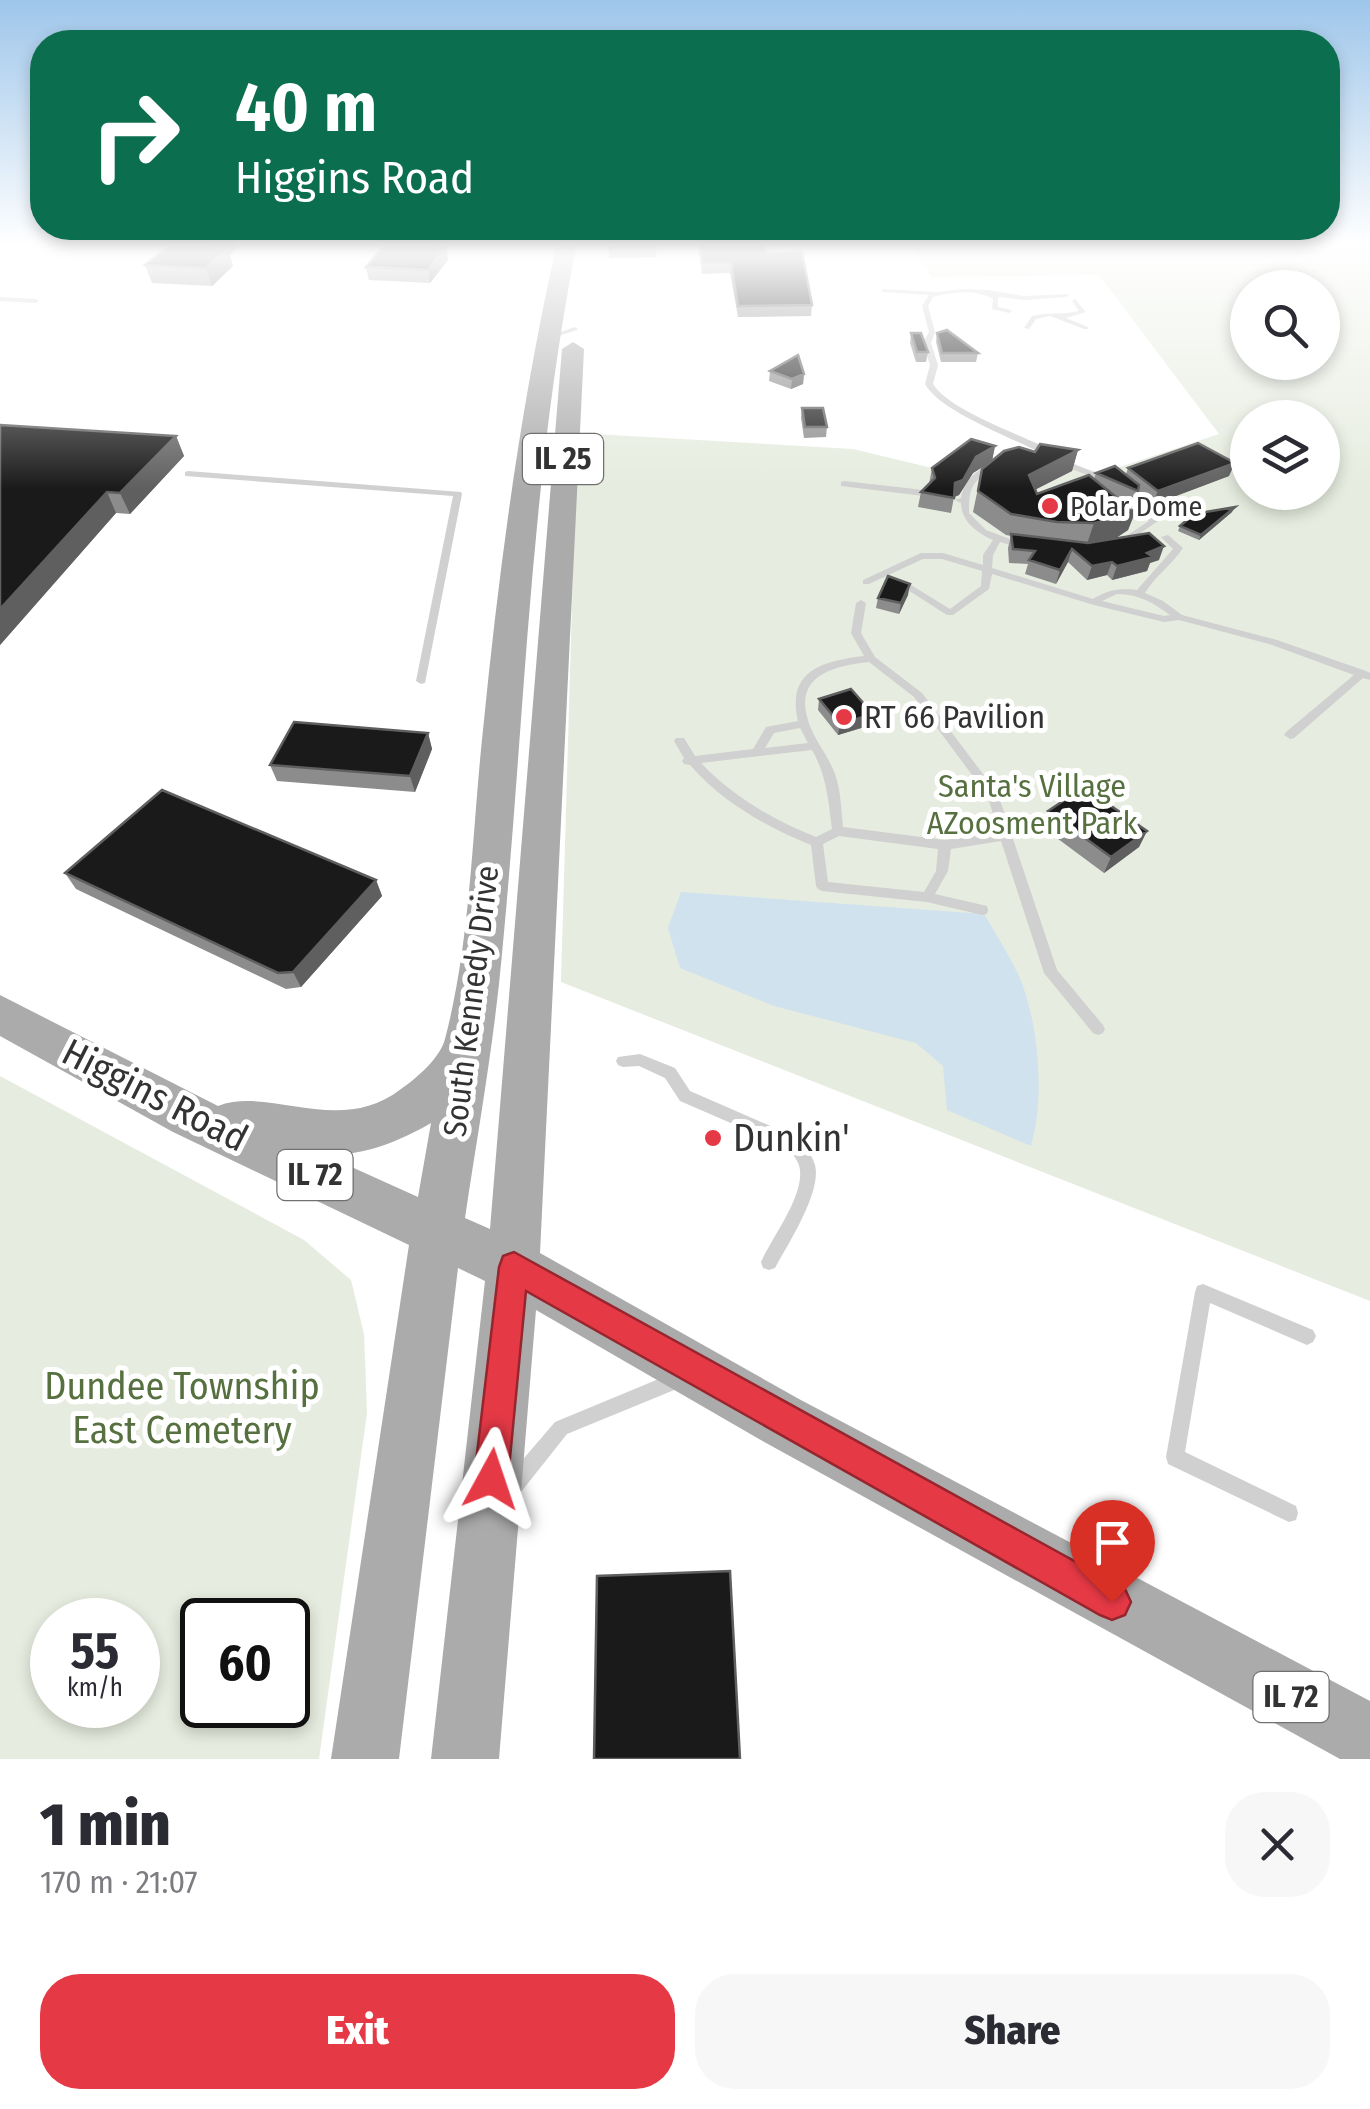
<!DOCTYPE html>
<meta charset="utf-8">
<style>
body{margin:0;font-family:"Fira Sans Condensed",sans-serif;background:#f7f7f7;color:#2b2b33;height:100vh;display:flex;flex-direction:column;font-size:38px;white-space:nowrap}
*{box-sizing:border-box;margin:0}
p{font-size:32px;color:#7c7c81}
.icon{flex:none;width:55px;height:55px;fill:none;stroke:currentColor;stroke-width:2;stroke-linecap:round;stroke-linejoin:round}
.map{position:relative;height:1759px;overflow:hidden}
.panel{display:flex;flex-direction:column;background:#fff;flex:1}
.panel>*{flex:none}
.guide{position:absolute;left:30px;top:30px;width:1310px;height:210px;border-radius:40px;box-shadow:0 5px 15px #0003;background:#0b6e4f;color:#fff;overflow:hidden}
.controls{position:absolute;left:1230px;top:270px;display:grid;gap:20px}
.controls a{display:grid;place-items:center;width:110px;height:110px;border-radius:50%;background:#fff;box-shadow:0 5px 15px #0003;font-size:50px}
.speed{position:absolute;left:30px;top:1598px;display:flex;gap:20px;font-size:50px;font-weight:700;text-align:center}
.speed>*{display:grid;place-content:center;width:130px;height:130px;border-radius:50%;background:#fff;box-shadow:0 5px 15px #0003;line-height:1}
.speed small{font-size:25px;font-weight:400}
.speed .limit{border:5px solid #111;border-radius:15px;background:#fff;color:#111}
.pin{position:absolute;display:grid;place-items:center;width:85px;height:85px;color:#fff;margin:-102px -42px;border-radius:50% 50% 50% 0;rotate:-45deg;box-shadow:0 0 10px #0007}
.pin .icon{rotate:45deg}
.me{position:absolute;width:110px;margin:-55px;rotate:5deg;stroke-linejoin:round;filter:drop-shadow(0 0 8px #0008)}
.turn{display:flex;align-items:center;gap:35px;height:210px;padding:0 40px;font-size:45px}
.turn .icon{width:130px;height:130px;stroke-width:2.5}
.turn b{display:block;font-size:70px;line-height:85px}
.round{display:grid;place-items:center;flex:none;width:105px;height:105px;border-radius:40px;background:#f7f7f7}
.summary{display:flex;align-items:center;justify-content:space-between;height:170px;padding:0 40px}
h1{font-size:60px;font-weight:800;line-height:75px}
.cta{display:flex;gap:20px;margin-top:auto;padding:20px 40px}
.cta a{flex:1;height:115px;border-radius:40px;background:#e63946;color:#fff;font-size:40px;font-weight:800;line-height:115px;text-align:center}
.cta a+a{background:#f7f7f7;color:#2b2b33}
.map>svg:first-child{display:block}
</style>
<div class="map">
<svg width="1370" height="1759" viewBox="0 0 1370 1759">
<rect width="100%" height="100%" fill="#fff"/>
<path fill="#e6ecdf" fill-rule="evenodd" d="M910 243H1370V1301L561 982 577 433 853 449 957 474 978 460 1045 458 1102 473 1219 434 1099 275 931 277ZM1248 288H1322V362H1248ZM1248 418H1322V492H1248Z
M0 1076 304 1240 351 1280 364 1334 367 1413 319 1759H0ZM52 1620H138V1705H52ZM202 1620H288V1705H202Z"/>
<path fill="#cfe2ee" d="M681 892 984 914C996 934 1009 955 1019 976 1039 1023 1045 1098 1031 1146L947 1110 943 1066 916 1043 774 1006 680 968 668 928Z"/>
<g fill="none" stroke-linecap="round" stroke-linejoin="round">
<path fill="#d0d0d0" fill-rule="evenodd" d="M883 289 938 292 964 289 988 290 1024 296 1068 294 1069 295 1066 297 1024 300 998 297V307L1011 310 1012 311 1009 313 992 309 993 299C975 289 952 292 933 297L928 306 935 332 931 343 938 365 933 384C948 409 1016 433 1044 447L1056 454V458H1050C1018 439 942 414 925 384L930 365 923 343 929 332 922 306 929 295 881 292Z
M0 297 36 299 39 301 36 303 0 301Z
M1075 299 1086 312 1066 318 1088 327V329H1084L1050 316 1036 319 1029 329 1024 328 1032 316C1048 312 1062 315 1079 311L1072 301Z
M575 327 578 329 577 330 549 339 546 337Z
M1054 458H1060L1112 480 1105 482 1054 462Z
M993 464H996V468C972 480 969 487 969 513L986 530 1029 546 1024 549 1000 542 993 555 992 568 1093 599C1107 590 1120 587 1137 590L1173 549 1161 537 1168 535 1183 548C1172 565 1155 576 1145 593L1163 601 1182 615 1277 640 1366 671 1370 673V680L1363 678 1294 738 1290 739 1284 735 1286 732 1354 675 1269 644 1179 620 1164 622 1094 605 992 574 989 589 953 615H947L903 587 908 584 911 585 950 609 981 586 982 571 942 559H923L869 584H863V580L921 553H943L983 565V555L993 540C977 533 961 521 961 503L955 500 961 498C965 479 976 470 993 464ZM1117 594C1138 594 1154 603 1170 615L1164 616 1102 601Z
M188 471 461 492 462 494 425 683 421 684 416 681 453 496 185 476V472Z
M844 481 924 490 928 493 924 496 841 486V482Z
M1125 488 1128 489 1158 521 1123 545 1118 542 1120 540 1149 521 1122 493 1121 491Z
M861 600 866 603 861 633 875 657 922 693 998 794 1057 970 1103 1025 1105 1029 1103 1033 1098 1035 1093 1033 1044 973 1001 841 951 849 948 871 935 894 987 906 988 910 987 914 982 915 927 902 822 891 818 889 816 886 811 845C766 827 721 801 690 765L684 764 682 761 684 758 674 741 676 738H684L695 756 753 749 766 727 798 721C786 670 823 661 864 656L851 633 856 603ZM869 662 914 697 987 795 999 832 945 840 843 827C841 809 841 791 835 774 829 758 820 747 813 733 789 681 823 667 869 662ZM800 728 808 743 765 748 774 733ZM812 750C827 776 828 800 832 829L816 837C775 821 732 796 701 763ZM839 836 938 849 936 871 924 892 828 882 823 844Z
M640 1054 675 1068 690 1091 798 1138C805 1146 812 1155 815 1165 822 1192 788 1244 775 1268L769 1270 763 1268 761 1262C772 1237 803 1198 800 1170 799 1161 793 1155 788 1148L680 1101 665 1078 639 1066 623 1067 618 1065 616 1061 618 1057Z
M1203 1284 1313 1330 1316 1336 1313 1342 1307 1345 1210 1303 1185 1452 1296 1506 1298 1513 1296 1520 1289 1522 1168 1464 1166 1457 1195 1292 1197 1286Z
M678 1371 684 1374 687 1380 684 1386 567 1434 521 1492 514 1494 507 1492 505 1485 507 1478 555 1422Z"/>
<path fill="#ababab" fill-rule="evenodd" d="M557 243H577C530 478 525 717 502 954 494 1043 478 1131 465 1218L490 1229 562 349 573 342 584 349 540 1253 799 1399 1370 1701V1759H1340L759 1439 536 1310 499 1759H431L485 1281 458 1268 399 1759H331L409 1245 173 1132 0 1036V995L218 1106C271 1086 339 1137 401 1089 417 1078 440 1058 445 1039 471 940 472 831 483 730 499 568 521 402 557 243ZM431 1123 418 1197 325 1155C363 1156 398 1142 431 1123Z"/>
</g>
<path fill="#8c8c8c" d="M173 243H236L237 248 230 255 233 266 212 286 152 283 145 265Z
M609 243H656V257L609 258Z
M699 243 766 253 812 305 811 316 738 317 730 273 702 274Z
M446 247 448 260 430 283 369 280 366 267Z
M911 333 928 352 926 362H916L910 343Z
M937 333 978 353 976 362H941L936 342Z
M770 371 804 374 803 384 791 389 769 381Z
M802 408 827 427 826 437 804 438 801 418Z
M0 425 176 436 184 456 130 514 116 513 0 645Z
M995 446 992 461 973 473 959 495 954 497 951 513 918 507 921 492 929 484 932 468Z
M1078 450 1072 471 1035 489 1037 494 1094 479 1096 473 1126 474 1128 468 1229 476 1152 505 1138 493 1131 510H1136L1128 530 1116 538 1159 560 1150 563 1147 571 1112 580 1107 575 1087 580 1068 562 1056 584 1025 574 1028 564 1009 563 1008 548 1011 536 1006 535 973 512 982 469 1035 452Z
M1232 512 1199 540 1178 531 1180 526Z
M908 595 899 614 876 608 878 598Z
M819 699 871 725 838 735 818 710Z
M428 733 432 749 415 792 277 781 270 765Z
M1048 811 1147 831 1139 847 1104 873 1042 827Z
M65 873 376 880 382 896 301 987 286 989 76 889Z"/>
<path fill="#5f5f5f" d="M219 243H236L237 248 230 255 233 266 212 286 206 268 213 248Z
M446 247 448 260 430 283 428 270Z
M804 374 803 384 791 389 792 379Z
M176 436 184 456 130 514 120 493Z
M995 446 992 461 973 473 959 495 952 498 955 483 976 457Z
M1078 450 1072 471 1023 496 1029 475Z
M1235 463 1229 476 1152 505 1158 491Z
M107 492 116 513 0 645V609Z
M1235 507 1232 512 1199 540 1201 535Z
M1136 510 1128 530 1116 538 1087 544 1094 523Z
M1164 546 1159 560 1150 563 1147 571 1112 580 1117 566Z
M1072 549 1068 562 1056 584 1060 570Z
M1112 562 1107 575 1087 580 1092 566Z
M910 584 908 595 899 614 901 603Z
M873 714 871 725 838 735 840 724Z
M428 733 432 749 415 792 410 776Z
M1147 831 1139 847 1104 873 1111 857Z
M376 880 382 896 301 987 293 972Z"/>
<path fill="#1a1a1a" stroke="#5f5f5f" stroke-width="2.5" d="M173 243H219L213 248H228L206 268 145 265Z
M386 243H391L446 247 428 270 366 267Z
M609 243H656V248L609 249Z
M699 243H764L766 253 802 252 812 305 738 306 731 263H702Z
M947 330 978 353H942L937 333Z
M911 333H921L928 352H917Z
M798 355 804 374 792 379 770 371Z
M802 408H823L827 427H805Z
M0 425 176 436 120 493 107 492 0 609Z
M971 439 995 446 976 457 963 480 955 483 954 498 921 492 935 478 932 468Z
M1198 443 1235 463 1158 491 1128 468Z
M1040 444 1078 450 1029 475 1037 494 1089 475 1116 497 1120 512 1136 510 1123 518 1094 523 1057 522 1011 514 978 491 982 469 1004 451 1019 447 1035 452Z
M1115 466 1139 485 1138 491 1096 473Z
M1235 507 1201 535 1180 526 1194 514Z
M1149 533 1164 546 1147 553 1153 557 1117 566 1112 562 1092 566 1072 549 1060 570 1029 560 1035 551 1013 549 1011 534 1088 543Z
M888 576 910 584 901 603 878 598Z
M851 689 873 714 840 724 819 699Z
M294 722 428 733 410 776 270 765Z
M1084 787 1147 831 1111 857 1048 811Z
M162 790 376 880 293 972 278 973 65 873Z
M730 1571 740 1759H594L597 1576Z"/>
<linearGradient id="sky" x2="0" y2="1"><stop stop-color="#9ec6ea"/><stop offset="0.5" stop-color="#fff"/><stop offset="1" stop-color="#fff" stop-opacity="0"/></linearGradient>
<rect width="1370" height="489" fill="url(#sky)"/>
<path fill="#e63946" stroke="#96252e" stroke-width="2.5" d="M514 1252 1125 1589 1131 1602 1125 1615 1112 1620 1100 1615 526 1291 508 1479 503 1491 491 1496 479 1491 474 1479 499 1267 503 1256Z"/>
<g fill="#e63946" stroke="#fff" stroke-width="4">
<circle cx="1050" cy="506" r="10"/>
<circle cx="844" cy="717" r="10"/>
<circle cx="713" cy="1138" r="10"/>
</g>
<g text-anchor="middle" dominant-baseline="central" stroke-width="10" stroke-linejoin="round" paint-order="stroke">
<g font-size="28" fill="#333" stroke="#fff" text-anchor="start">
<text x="1070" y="506">Polar Dome</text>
</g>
<g fill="#fff" stroke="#707070" stroke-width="2.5">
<rect x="523" y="434" width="80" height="50" rx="8"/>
<rect x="277.5" y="1150" width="75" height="50" rx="8"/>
<rect x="1253.5" y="1672" width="75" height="50" rx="8"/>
</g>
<g font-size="30" font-weight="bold" fill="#333">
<text x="563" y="459">IL 25</text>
<text x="315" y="1175">IL 72</text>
<text x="1291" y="1697">IL 72</text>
</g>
<g font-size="32" fill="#333" stroke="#fff" text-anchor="start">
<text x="864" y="717">RT 66 Pavilion</text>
</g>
<g font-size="32" fill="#56703f" stroke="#fff">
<text x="1032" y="786">Santa's Village<tspan x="1032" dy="37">AZoosment Park</tspan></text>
</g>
<g font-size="32" fill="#333" stroke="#fff">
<text transform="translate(471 1001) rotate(-83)">South Kennedy Drive</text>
</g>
<g font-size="38" fill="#333" stroke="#fff">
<text transform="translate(155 1095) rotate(27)">Higgins Road</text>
</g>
<g font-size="38" fill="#333" stroke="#fff" text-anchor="start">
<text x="733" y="1138">Dunkin'</text>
</g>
<g font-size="38" fill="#56703f" stroke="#fff">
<text x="182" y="1386">Dundee Township<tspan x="182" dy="44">East Cemetery</tspan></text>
</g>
</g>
</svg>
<div class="controls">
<a><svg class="icon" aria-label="search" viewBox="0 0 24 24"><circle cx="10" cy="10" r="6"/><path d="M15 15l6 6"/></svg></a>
<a><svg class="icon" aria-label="layers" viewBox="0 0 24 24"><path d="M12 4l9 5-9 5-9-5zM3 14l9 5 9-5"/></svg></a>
</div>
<div class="speed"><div>55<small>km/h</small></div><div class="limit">60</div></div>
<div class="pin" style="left:1112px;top:1602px;background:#d93025"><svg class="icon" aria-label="arrive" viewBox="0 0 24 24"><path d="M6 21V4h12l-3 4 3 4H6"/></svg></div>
<svg class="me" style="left:491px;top:1479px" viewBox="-20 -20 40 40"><path d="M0-17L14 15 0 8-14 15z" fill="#e63946" stroke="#fff" stroke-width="4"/></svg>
<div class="guide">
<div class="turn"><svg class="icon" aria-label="right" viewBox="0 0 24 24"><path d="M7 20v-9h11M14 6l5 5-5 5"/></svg><div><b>40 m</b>Higgins Road</div></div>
</div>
</div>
<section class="panel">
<div class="summary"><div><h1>1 min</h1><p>170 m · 21:07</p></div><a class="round"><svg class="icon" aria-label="close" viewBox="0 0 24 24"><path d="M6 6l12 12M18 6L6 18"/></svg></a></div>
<div class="cta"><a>Exit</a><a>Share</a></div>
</section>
